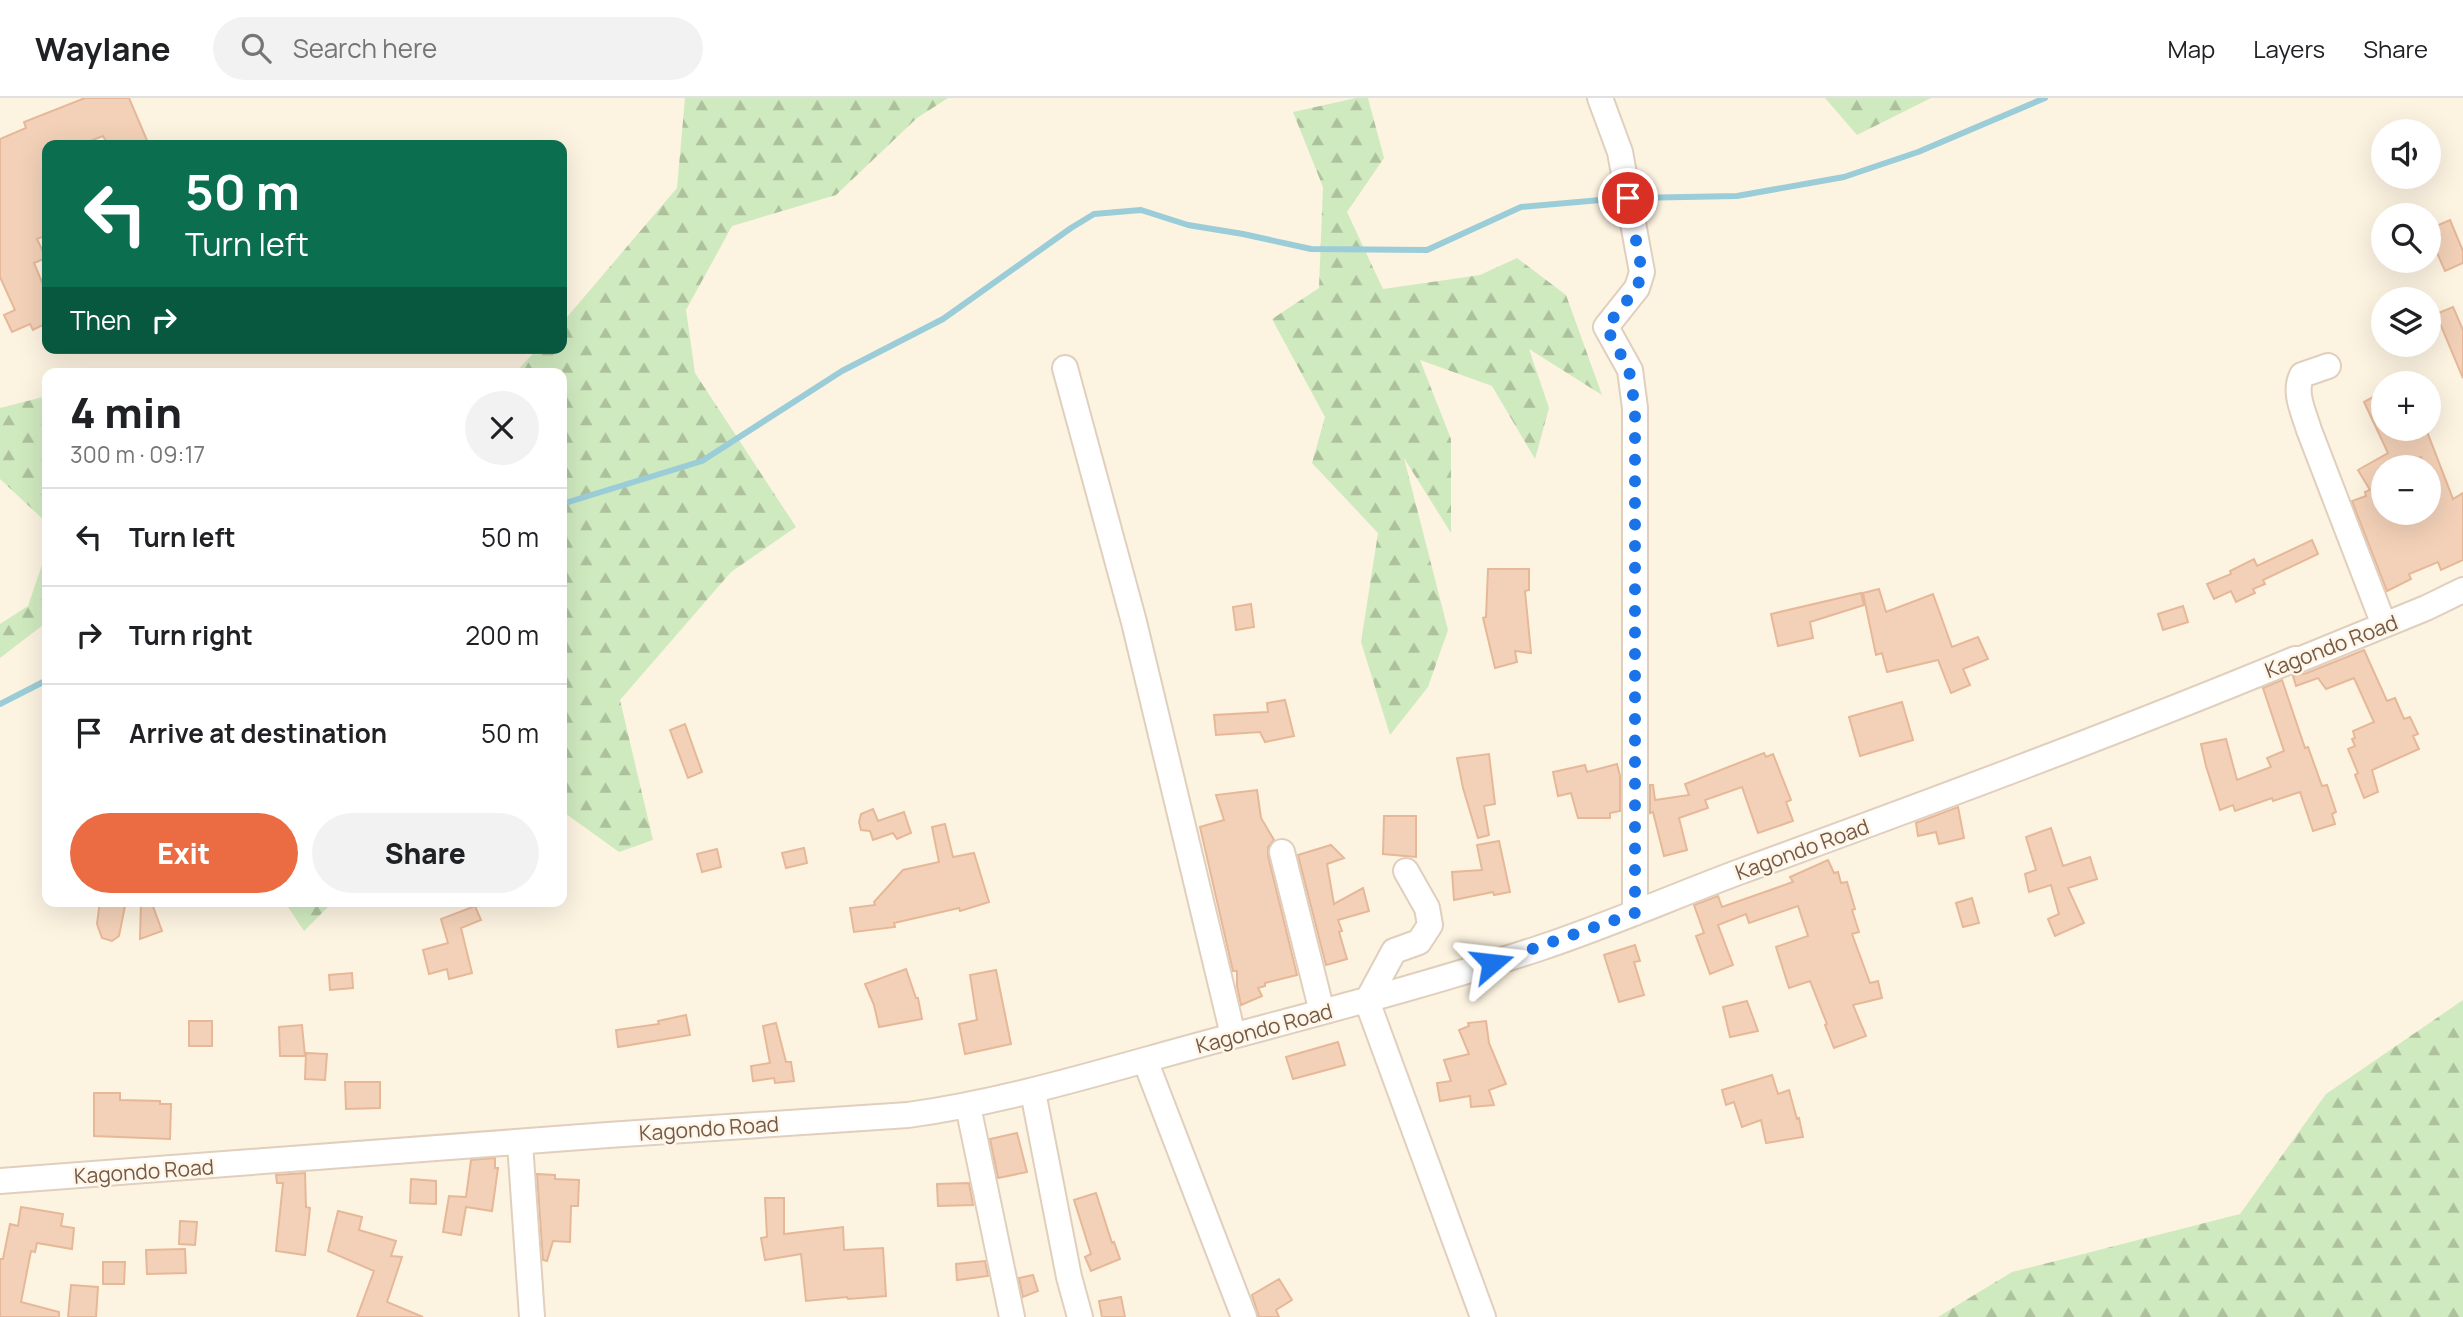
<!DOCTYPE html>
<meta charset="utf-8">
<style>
body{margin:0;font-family:Manrope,sans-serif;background:#f2f2f2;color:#202124;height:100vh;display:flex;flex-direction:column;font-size:26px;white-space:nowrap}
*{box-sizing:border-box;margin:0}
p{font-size:23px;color:#757577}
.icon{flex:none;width:38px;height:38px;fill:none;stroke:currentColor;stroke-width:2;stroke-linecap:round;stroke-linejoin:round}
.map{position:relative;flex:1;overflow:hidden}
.side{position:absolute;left:42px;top:270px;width:525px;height:539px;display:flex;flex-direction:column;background:#fff;border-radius:14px;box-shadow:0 7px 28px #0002}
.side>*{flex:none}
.hud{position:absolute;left:42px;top:42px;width:525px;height:214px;border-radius:14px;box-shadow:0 7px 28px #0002;background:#0b6e4f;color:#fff;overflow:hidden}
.buttons{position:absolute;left:2371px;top:21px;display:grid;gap:14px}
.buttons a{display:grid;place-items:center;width:70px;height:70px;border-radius:50%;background:#fff;box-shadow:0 7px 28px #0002;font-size:35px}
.pin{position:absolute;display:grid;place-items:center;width:60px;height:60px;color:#fff;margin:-30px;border:4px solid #fff;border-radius:50%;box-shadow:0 2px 7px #0007}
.me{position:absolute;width:77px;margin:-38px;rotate:73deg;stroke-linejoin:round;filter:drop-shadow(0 0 5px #0008)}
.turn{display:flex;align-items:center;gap:24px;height:147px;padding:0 28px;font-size:32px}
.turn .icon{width:91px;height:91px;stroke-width:2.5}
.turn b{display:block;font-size:49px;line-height:60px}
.then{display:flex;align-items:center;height:66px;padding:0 28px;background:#0003;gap:14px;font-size:26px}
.round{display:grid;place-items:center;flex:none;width:74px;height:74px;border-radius:37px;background:#f2f2f2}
.head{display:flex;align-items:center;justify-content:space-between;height:119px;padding:0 28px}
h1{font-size:42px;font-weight:800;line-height:52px}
.cta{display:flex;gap:14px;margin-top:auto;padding:14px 28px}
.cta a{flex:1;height:80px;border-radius:42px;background:#eb6c42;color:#fff;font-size:28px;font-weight:800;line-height:80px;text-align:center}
.cta a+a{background:#f2f2f2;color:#202124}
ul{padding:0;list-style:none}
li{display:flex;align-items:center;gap:21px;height:98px;padding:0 28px;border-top:2px solid #e0e0e0}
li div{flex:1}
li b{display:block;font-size:26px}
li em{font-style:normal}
header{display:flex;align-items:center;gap:42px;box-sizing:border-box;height:98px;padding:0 35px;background:#fff;border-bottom:2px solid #e0e0e0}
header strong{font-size:33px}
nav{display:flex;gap:38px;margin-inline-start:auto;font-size:24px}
.search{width:490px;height:63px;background:#f2f2f2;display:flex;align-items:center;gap:18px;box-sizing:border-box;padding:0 24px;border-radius:38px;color:#757577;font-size:26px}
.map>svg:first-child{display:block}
</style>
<header>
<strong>Waylane</strong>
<div class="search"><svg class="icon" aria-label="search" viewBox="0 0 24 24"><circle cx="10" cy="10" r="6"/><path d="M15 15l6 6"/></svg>Search here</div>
<nav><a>Map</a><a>Layers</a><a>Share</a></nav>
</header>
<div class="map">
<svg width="2463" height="1219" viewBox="0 0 2463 1219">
<defs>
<pattern id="forest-firs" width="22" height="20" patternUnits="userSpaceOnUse" patternTransform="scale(1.75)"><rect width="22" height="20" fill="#d0eabf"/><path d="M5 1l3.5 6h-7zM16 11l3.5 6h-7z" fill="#adc19d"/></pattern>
</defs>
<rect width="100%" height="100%" fill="#fdf3e1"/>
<path fill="url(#forest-firs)" d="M685 0H948L917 20 836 97 732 128 686 212 695 275 796 429 731 474 620 602 653 742 619 754 562 713V275H515L538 250H562V225L677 90Z
M1356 0H1368L1384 60 1347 114 1383 191 1480 177 1517 160 1566 197 1602 297 1529 251 1549 310 1535 361 1492 288 1420 262 1451 341V435L1404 360 1448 532 1428 589 1390 637 1361 544 1378 435 1312 365 1325 319 1272 221 1319 190 1323 89 1293 14Z
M1825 0H1931L1857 37Z
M47 298V425L0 381V310Z
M47 452V524L0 560V526L28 508Z
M284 803H334L304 833Z
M2463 902V1219H1938L2012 1174 2240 1116 2326 996Z"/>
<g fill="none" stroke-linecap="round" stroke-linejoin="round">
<path stroke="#9bcdd9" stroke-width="6" d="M1633 100 1737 98 1844 79 1918 54 2045 0
M562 406 702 363 842 273 943 221 1071 130 1094 116 1141 112 1188 127 1243 136 1311 151 1427 152 1521 109 1623 100
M0 606 47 582"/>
</g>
<path fill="#f3d1b8" stroke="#e6b898" stroke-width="2" fill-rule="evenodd" d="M85 0H129L149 47H108L103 38 80 47H47V137L37 141 46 160 34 165 47 196V225L33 232 30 226 12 234 4 217 15 212 0 179V41L26 30 24 24Z
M2450 122 2463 153V165L2445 173 2431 141 2440 137 2436 128Z
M2453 209 2463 232V280L2436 216Z
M2384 293V331H2394L2398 339 2426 331 2453 401 2463 395V462L2441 472 2438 464 2409 476 2411 481 2387 493 2352 403 2366 398 2365 394 2370 392 2358 372 2388 355 2364 304ZM2421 359 2424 369H2429V415H2384V369H2400Z
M2312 442 2318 456 2263 482 2265 486 2253 491 2255 495 2236 504 2231 493 2214 501 2207 486 2231 476 2230 473 2254 461 2257 468Z
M1488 471H1529V492L1525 493 1531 555 1515 553 1517 564 1495 570 1483 520 1486 519Z
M1879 491 1886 514 1933 496 1952 549 1978 539 1988 561 1963 571 1970 587 1951 595 1938 562 1887 574 1882 555 1876 557 1863 495Z
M1861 495 1864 507 1810 524 1813 540 1778 548 1771 516Z
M1251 506 1254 529 1236 532 1233 509Z
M2183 508 2188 524 2163 532 2158 516Z
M2364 552 2387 603 2395 600 2404 621 2410 619 2418 636 2413 638 2419 651 2372 672 2378 694 2364 700 2355 677 2358 675 2348 651 2355 648 2352 641 2355 640 2353 633 2374 624 2354 580 2326 591 2318 580 2296 588 2293 578 2307 575Z
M2282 582 2305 650 2308 649 2322 688 2327 687 2336 714 2332 716 2335 726 2313 733 2300 694 2273 703 2272 700 2235 713 2233 707 2220 712 2206 668 2201 646 2226 641 2237 682 2271 669 2267 660 2284 653 2263 590Z
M1285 602 1294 638 1265 644 1260 634 1216 637 1214 617 1268 614 1267 605Z
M1902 604 1913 642 1860 658 1849 619Z
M685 626 702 674 688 680 670 632Z
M1764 655 1766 659 1773 656 1791 702 1786 704 1793 723 1758 735 1742 689 1705 702 1708 710 1679 720 1687 752 1664 758 1653 714 1650 715V687H1653L1655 702 1689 697 1685 686Z
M1489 656 1495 706 1484 708 1489 737 1478 740 1463 690 1457 660Z
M1617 666 1620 678V713L1610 715V720H1578L1571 695 1558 698 1553 674 1585 667 1587 674Z
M1257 692 1261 720 1274 742 1268 749V758L1297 877 1265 885V888L1258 890 1262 898 1241 907 1237 888V873H1233L1200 729 1224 722 1216 697Z
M1958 709 1964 740 1939 746 1936 734 1918 738 1916 725Z
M873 711 878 723 904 714 911 735 897 741 893 735 873 742 870 733 861 732 859 724 861 716Z
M1384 718H1416V759L1383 756Z
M945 726 953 759 974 755 989 804 960 813 959 810 894 825 895 829 854 834 850 810 875 807 874 804 903 772 939 764 932 729Z
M2051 730 2063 768 2090 759 2097 781 2068 790 2084 825 2055 838 2048 821 2059 816 2051 787 2029 794 2025 776 2036 772 2026 739Z
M1499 743 1510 794 1494 797 1493 794 1454 802 1452 774 1482 772 1477 747Z
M1331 747 1344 760 1327 766 1334 806 1363 790 1369 813 1338 822 1342 833 1339 834 1347 861 1326 867 1298 757Z
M804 750 807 765 786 770 782 755Z
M717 751 721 769 702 774 697 756Z
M1828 762 1834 775 1838 774 1841 785 1847 784 1855 811 1852 812 1859 834 1852 836 1870 885 1878 883 1882 900 1853 907 1866 938 1834 950 1825 927 1827 926 1810 883 1789 890 1776 849 1808 838 1798 808 1749 825 1746 816 1718 827 1733 867 1710 876 1696 838 1704 835 1694 807 1718 798 1722 809 1793 784 1790 779Z
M1972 800 1979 825 1963 829 1956 805Z
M100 803H126L119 838 112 843 102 840 97 826Z
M141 803H151L162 833 140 841Z
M475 808 481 822 461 830 472 875 449 881 447 871 429 876 423 852 448 845 441 821Z
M1635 847 1640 863 1634 864 1644 897 1619 904 1604 857Z
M906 871 916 900H918L922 921 879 929 874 907 865 886Z
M996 872 1011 946 965 956 959 926 977 922 970 877Z
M352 875 353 890 330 892 329 877Z
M1747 903 1758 933 1730 939 1723 909Z
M686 917 690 937 618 949 616 932 659 926 658 923Z
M189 923H212V948H189Z
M1486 923 1489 945 1506 986 1489 992 1494 1007 1471 1009 1470 998 1440 1003 1437 985 1451 983 1444 962 1469 956 1459 932 1469 928 1468 925Z
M776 925 786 964H791L794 983 775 985 774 980 753 983 751 968 770 965 763 928Z
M302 927 305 958H280L279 929Z
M1338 944 1345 967 1293 981 1286 959Z
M306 955 327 956 325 982 305 981Z
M1772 977 1778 996 1789 992 1797 1021 1799 1020 1803 1039 1766 1045 1761 1022 1742 1029 1734 1004 1726 1007 1722 992Z
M345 984H380V1010L346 1011Z
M94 995H120V1002L160 1003V1006H171L170 1041 94 1038Z
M1017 1035 1027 1074 998 1080 990 1041Z
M495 1060V1070H498L492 1113 466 1109 461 1137 443 1134 449 1098 466 1099 471 1062Z
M305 1075 306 1109 310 1110 305 1157 276 1153 283 1085H277L276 1077Z
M537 1076 555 1077V1081L579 1082 578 1108H571L570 1144 553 1143 547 1163 543 1162Z
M411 1081 436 1083V1106L410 1105Z
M969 1085 973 1107 938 1108 937 1086Z
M1096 1095 1112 1145 1114 1144 1120 1161 1091 1173 1085 1159 1091 1156 1074 1102Z
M765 1100H784V1136L843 1129 844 1152 883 1150 886 1198 848 1201 847 1199 806 1203 801 1156 765 1162 761 1140 767 1139Z
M21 1109 63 1116 61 1128 74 1130 72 1151 37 1145 35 1154 31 1153 21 1204 59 1214V1219H0V1161H3L10 1126 18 1128Z
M338 1113 362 1119 359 1132 396 1143 391 1158 402 1159 387 1204 423 1219H357L374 1173 328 1153Z
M180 1123 197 1124 195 1147 179 1146Z
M185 1151 186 1175 147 1176 146 1152Z
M985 1163 988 1178 957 1182 956 1166Z
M103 1164H125L124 1186H103Z
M1033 1177 1038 1193 1023 1199 1019 1180Z
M1279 1181 1292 1202 1276 1212 1279 1219H1259L1252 1197Z
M71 1187 98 1189 96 1219H68Z
M1121 1199 1125 1219H1102L1099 1203Z"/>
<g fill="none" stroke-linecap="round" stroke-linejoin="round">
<g stroke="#e1cfbd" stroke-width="28">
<path id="minor" d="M1600 0 1620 54 1642 174 1637 190 1606 229 1630 272 1635 310V815
M2328 268 2302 277C2293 294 2304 315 2309 332L2384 527
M1065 270 1134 524 1233 937
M1282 754 1322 914
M1406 773 1427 810 1430 827 1419 844 1394 853 1367 903 1483 1219
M1145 962 1244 1219
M1033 994 1069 1179 1080 1219
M968 1008 1012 1219
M520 1045 532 1219
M0 1083 608 1037 908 1017C1017 1002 1122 967 1229 939 1333 911 1437 884 1540 850 1607 828 1672 799 1739 774 1925 706 2111 637 2295 561H2301L2426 510 2463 492"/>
</g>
<use href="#minor" stroke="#fff" stroke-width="24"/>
</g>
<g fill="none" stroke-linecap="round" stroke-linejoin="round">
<path stroke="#1a73e8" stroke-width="12" stroke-dasharray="0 21.6" d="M1492 865 1635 815V310L1629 272 1606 229 1637 190 1642 174 1628 100"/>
</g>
<g text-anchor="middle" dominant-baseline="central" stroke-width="5" stroke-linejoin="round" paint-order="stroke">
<g font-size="21" fill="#745947" stroke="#fff6e8">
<text transform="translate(2331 548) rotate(-21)">Kagondo Road</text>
<text transform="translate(1802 751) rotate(-20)">Kagondo Road</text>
<text transform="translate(1264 930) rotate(-15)">Kagondo Road</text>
<text transform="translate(709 1030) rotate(-4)">Kagondo Road</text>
<text transform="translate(144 1073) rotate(-4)">Kagondo Road</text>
</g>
</g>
</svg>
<div class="buttons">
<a><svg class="icon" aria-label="sound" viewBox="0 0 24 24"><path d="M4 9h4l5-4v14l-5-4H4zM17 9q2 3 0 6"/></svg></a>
<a><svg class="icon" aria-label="search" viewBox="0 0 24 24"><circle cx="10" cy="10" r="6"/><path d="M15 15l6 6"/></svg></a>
<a><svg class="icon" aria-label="layers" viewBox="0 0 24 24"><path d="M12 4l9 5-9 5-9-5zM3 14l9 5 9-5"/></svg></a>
<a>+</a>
<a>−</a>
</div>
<div class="pin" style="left:1628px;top:100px;background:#d93025"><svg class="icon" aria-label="arrive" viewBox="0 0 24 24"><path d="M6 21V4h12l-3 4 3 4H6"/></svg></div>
<svg class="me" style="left:1492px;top:865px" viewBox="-20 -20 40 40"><path d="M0-17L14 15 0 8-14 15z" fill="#1a73e8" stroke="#fff" stroke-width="4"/></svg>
<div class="hud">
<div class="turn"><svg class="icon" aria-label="left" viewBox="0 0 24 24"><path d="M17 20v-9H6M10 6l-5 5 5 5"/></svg><div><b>50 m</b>Turn left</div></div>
<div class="then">Then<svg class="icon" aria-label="right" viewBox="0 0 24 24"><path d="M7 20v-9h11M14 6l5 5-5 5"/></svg></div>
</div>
<section class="side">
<div class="head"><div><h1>4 min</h1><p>300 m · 09:17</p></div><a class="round"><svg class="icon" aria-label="close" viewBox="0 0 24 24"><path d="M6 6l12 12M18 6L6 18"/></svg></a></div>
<ul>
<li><svg class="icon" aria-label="left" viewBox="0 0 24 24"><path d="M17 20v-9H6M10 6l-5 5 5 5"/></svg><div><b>Turn left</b></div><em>50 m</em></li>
<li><svg class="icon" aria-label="right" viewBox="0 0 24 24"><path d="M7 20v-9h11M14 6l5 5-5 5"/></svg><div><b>Turn right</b></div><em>200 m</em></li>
<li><svg class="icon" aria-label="arrive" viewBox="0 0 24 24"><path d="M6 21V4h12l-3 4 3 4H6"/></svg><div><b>Arrive at destination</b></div><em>50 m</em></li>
</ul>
<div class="cta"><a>Exit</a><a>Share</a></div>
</section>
</div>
